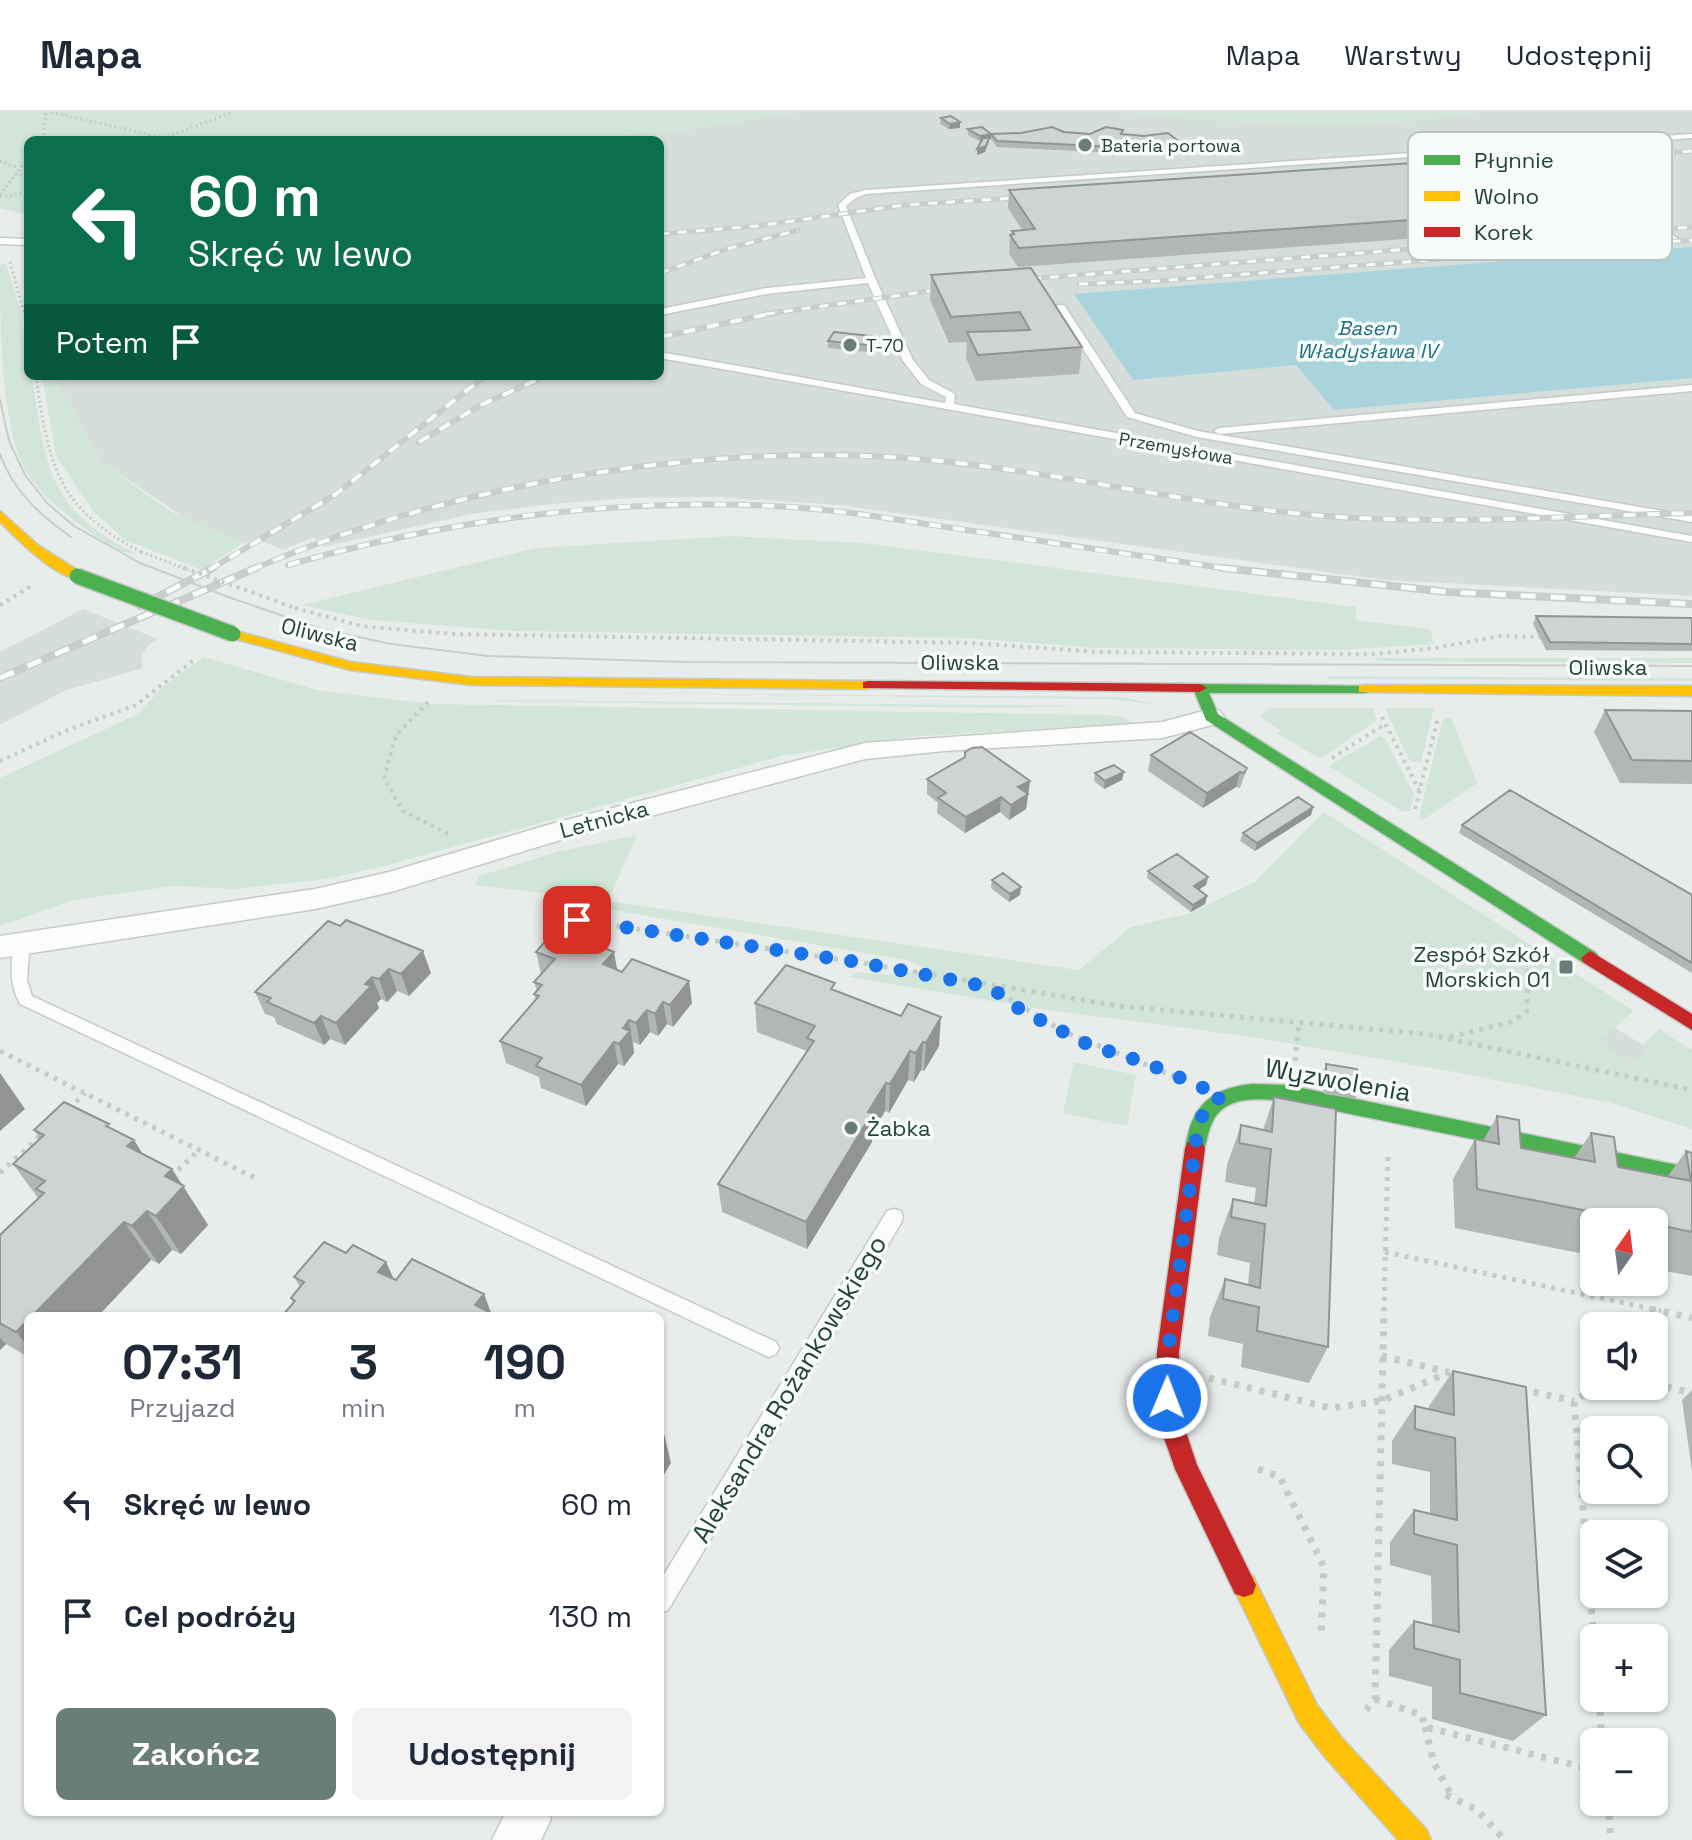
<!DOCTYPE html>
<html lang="pl">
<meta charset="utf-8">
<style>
body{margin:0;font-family:"Space Grotesk",sans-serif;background:#f2f2f3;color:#1f2937;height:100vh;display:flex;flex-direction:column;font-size:30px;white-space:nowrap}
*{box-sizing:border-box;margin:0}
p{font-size:26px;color:#747a83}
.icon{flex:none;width:44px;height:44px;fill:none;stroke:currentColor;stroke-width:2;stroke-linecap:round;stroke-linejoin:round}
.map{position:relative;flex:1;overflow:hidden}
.drawer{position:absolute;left:24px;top:1200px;width:640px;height:504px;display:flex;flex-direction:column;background:#fff;border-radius:12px;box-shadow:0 2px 6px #0004}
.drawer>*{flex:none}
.top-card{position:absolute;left:24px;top:24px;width:640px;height:244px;border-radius:12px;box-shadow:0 2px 6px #0004;background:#0b6e4f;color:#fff;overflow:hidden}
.needle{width:52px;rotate:14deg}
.fabs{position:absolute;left:1580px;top:1096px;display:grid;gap:16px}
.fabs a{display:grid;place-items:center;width:88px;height:88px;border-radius:12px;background:#fff;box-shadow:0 2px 6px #0004;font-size:40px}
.pin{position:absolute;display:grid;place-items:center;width:68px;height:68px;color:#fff;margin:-34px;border-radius:16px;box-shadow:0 4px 12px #0006}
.me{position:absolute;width:88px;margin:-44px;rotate:1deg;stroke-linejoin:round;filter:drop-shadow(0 0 6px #0008)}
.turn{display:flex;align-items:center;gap:28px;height:168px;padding:0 32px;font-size:36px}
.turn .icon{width:104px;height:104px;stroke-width:2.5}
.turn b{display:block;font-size:56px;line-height:68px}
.then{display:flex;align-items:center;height:76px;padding:0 32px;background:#0003;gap:16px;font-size:30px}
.eta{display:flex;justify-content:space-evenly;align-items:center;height:136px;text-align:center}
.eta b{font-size:48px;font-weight:800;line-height:56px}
.button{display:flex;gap:16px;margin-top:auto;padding:16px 32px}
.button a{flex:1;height:92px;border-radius:12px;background:#697e78;color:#fff;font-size:32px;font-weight:800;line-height:92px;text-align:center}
.button a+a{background:#f2f2f3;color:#1f2937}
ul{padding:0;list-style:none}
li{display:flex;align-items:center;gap:24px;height:112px;padding:0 32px}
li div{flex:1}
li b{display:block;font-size:30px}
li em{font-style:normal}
header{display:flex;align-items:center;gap:48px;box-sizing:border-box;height:112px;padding:0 40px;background:#fff;border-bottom:2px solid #e0e1e3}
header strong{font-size:38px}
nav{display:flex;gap:44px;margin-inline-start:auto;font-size:28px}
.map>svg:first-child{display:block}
</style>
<header>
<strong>Mapa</strong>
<nav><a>Mapa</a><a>Warstwy</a><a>Udostępnij</a></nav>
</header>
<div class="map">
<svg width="1692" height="1728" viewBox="0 0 1692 1728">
<rect width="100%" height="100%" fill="#e8edeb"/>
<path fill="#d6dedb" d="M796 0H1692V484L1385 468 838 393 714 385 632 386 552 392 471 402 324 435 314 425 283 438 255 426 246 432 191 410 100 349 54 264H660V28H616L622 23 683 18Z
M83 497 158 527 148 534 141 544 143 556 64 579 0 613V540Z
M1614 915 1649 937 1631 953 1596 930Z"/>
<path fill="#d1e6d8" d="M0 0H796L683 18 622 23 616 28H28V101L24 102 0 96Z
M1117 0H1483C1360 22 1239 11 1117 0Z
M6 152 21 199 28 264H32C46 354 47 398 137 442 119 443 98 426 83 415 64 401 43 384 29 364 0 321 0 206 0 153Z
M42 264H54L100 349 170 399 243 431 202 458 125 428 93 399 56 344Z
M731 424 864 431 1356 495V508L1430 517 1434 532 1340 538 1097 536 965 526 514 519 372 508 302 493 537 436Z
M204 545 317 578 431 592 1110 603 1124 605 1132 611 909 625 782 644 388 753 327 767 233 777 174 774 74 788 0 814V666L136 603 166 572Z
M1376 546H1692V551L1377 549Z
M1326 564 1692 566V569L1328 567Z
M495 580 1122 585 1159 593 1111 587Z
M497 588 1083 594H1087L1003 596 492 589Z
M1269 596H1373L1377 608 1320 647 1277 621 1280 618 1260 605Z
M1385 596H1434L1421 650H1412L1408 646Z
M1443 606H1451L1477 671 1423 708 1419 705Z
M1380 624 1386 628 1414 682 1410 699 1403 700 1329 654Z
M1324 700 1634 899 1597 930 1631 953 1648 938 1642 933 1659 917 1692 938V1017L1611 991 1449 959 1245 924 1033 896 849 865 860 860 896 863 927 857 907 848 583 793 576 785 475 773 479 764 557 740 637 723 608 789 1079 858 1131 815 1191 801 1256 769Z
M1074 950 1136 963 1127 1014 1063 1001Z"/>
<path fill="#a9d4db" d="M1692 135V266L1334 298 1296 253 1133 268 1074 182Z"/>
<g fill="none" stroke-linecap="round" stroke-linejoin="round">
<g stroke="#c5cac8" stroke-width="3">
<path id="lane" d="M1692 22V26L866 82 856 86 846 94 876 168 913 248 929 268 955 282 954 292 1692 424V430L660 246V240L945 291 946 285 921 272 903 249 868 171 767 182 660 203V197L767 176 866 166 838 93 850 82 865 78Z
M1569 74 1643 100 1678 127 1671 129 1637 104 1569 78Z
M0 126 28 127V133L0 132Z
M1058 193H1064L1135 301 1198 319 1692 404V410L1197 325 1127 305 1056 195Z
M1692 273V279L1219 322 1214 319 1219 316Z
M22 825 30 831 27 868 32 884 776 1230 779 1236 776 1242 769 1245 762 1242 20 892C9 871 11 854 14 831Z
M894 1097 901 1099 903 1105 901 1111 668 1498 660 1501V1469L887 1099Z"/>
</g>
<g stroke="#c5cac8" stroke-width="3">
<path id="street" d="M1211 597 1220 599 1224 605 1220 611 1162 626 944 639 865 647 557 729 391 780 315 797 0 846V824L315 777 389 760 551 712 865 631 1162 610Z
M506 1700H548L551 1707 541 1728H492Z"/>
</g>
<g stroke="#c3cbc8" stroke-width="3">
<path id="fast" d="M1200 572 1369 574V580L1364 581H1209L1218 602 1596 841 1599 846 1596 851H1584L1206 608 1193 576Z
M1252 972 1287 973 1692 1056V1072L1287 989C1260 987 1225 982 1212 1011 1207 1021 1207 1032 1202 1042L1195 1044 1188 1042C1184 1034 1186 1031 1188 1023 1195 989 1219 975 1252 972Z"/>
</g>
<g stroke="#c3cbc8" stroke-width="3">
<path id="slow" d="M0 399 38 433 82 461V467C59 470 16 426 0 410Z
M233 518 351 550 471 565 868 569 875 573 868 577 471 573 350 558 228 525V519Z
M1364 573 1692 574V584L1359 580V574Z
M1244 1461 1253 1464 1317 1593 1342 1626 1427 1718 1431 1728H1398L1324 1644 1299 1611 1232 1473 1235 1464Z"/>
</g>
<g stroke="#c3cbc8" stroke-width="3">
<path id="jam" d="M868 569 1200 572 1207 576 1200 580 863 576V570Z
M1590 839 1692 902V918L1584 851 1581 846Z
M1195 1028 1202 1030 1205 1036 1179 1240 1178 1286 1186 1320 1197 1353 1256 1473 1253 1482 1244 1485 1235 1482 1175 1357 1162 1320 1156 1286 1157 1240 1185 1036 1188 1030Z"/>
</g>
<path stroke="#c3ccca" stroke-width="3" stroke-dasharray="2 3" stroke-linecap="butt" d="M51 0 164 26
M43 28 46 0
M158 28 233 0
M0 49 19 56
M15 62 28 65
M0 83 28 46
M0 84H12L28 78
M10 150 28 215
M36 264C49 352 55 395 141 440"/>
<path stroke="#c3ccca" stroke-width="4" stroke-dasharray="3 5" stroke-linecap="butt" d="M0 493 33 473
M295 496 361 514 452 522 970 531 1100 540 1374 542 1436 536 1499 524 1545 525
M428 590 396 623 384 666 403 699 448 722
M1382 605 1419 678
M1332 646 1385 612
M0 649 70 617 136 593 195 547
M1415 697 1438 606"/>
<path stroke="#c3ccca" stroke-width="5" stroke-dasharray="4 6" stroke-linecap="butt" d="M577 808 857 850 1118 894 1425 922 1692 978
M992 876 1062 919 1184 968
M1450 925 1511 910 1527 899 1528 859 1533 849
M0 939 255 1066
M1295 949 1299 910
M69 997 85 981
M0 1061 41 1023
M171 1065 199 1038
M1385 1140 1661 1199
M1384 1199 1388 1039"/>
<path stroke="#c3ccca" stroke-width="7" stroke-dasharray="5 8" stroke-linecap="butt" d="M1651 1197 1692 1206
M1382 1244 1448 1260
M1209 1266 1331 1296 1381 1289 1450 1260
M1654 1272 1692 1281
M1521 1277 1574 1289
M1258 1357 1280 1365 1324 1455 1321 1521
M1594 1528 1574 1289 1597 1274
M1599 1586 1602 1630
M1375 1587 1422 1603 1425 1615 1594 1658
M1366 1598 1375 1587 1384 1197
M1425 1615 1434 1651 1451 1683
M1446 1683 1477 1698 1505 1728
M1608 1690 1611 1728"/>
<use href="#lane" fill="#fcfcfc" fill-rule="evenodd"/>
<use href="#street" fill="#fcfcfc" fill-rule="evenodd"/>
<use href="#fast" fill="#4caf50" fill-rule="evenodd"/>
<use href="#slow" fill="#ffc107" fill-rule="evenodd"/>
<use href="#jam" fill="#c62828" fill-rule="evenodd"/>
<path stroke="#c9cdcc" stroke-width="2" d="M0 288 9 329 25 363 47 391 74 414 140 451 231 486 322 517 391 532 488 544 684 550 1692 554
M0 342C13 379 40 403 71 425"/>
<g stroke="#c9cdcc" stroke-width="5">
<path id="rail-far2" d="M1521 51 1692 39
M660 122 757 114 905 93 1030 85
M660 161 727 137 798 118
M1014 168 1692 115
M1079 172 1156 169 1692 128
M766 202 951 176"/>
</g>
<g stroke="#c9cdcc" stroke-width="6">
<path id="rail-far1" d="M660 225 778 200
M419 330 481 293 545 264
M288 453C447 408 608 386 774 394 839 397 903 409 967 418 1057 432 1147 445 1237 458
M209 458 336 382 485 264
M251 458C457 369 717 327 940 349 1069 362 1196 394 1325 404 1447 413 1570 404 1692 401"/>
</g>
<g stroke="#c9cdcc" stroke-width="8">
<path id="rail" d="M1222 456 1448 480 1692 492
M140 494 213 456
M0 566 256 456"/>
</g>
<use href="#rail-far2" stroke="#f7fbf9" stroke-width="3" stroke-dasharray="9" stroke-linecap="butt"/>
<use href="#rail-far1" stroke="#f7fbf9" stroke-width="4" stroke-dasharray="12" stroke-linecap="butt"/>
<use href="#rail" stroke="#f7fbf9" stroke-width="5" stroke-dasharray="15" stroke-linecap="butt"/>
<g stroke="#c3cbc8" stroke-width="18" stroke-linecap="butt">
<path id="fast-bridge" d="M77 464 233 522"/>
</g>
<path stroke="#c3ccca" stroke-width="3" stroke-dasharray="2 3" stroke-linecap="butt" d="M141 440 189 458"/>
<path stroke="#c3ccca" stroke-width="4" stroke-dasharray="3 5" stroke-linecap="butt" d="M184 456 295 496"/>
<use href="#fast-bridge" stroke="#4caf50" stroke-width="15"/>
</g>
<path fill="#b2b6b5" d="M941 6 960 16 949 17 940 12Z
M968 17 991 22 1064 20 1090 22 1123 18 1122 22 1177 28 1175 44 997 35 991 27 989 28 985 40 977 43V37L981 30 968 23Z
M1597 50 1659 58 1654 70 1608 74 1592 63Z
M1009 78 1605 94 1598 113 1018 155 1009 142 1010 123 1012 119 1022 118 1008 96Z
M1031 156 1082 235 1079 262 976 269 966 246 967 230 949 231 930 188 931 163Z
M872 224V231L867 240 828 236V229Z
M1536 504 1692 506V539L1546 538 1533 512Z
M1605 598 1692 599V672L1620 671 1594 620Z
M1151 643 1247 656 1240 676 1236 675 1203 696 1148 659Z
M1095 661 1122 668 1104 677 1094 669Z
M927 667 1030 669 1026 697 1009 708 1000 700 965 721 937 701 938 691 927 682Z
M1313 695 1311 703 1255 739 1240 729 1243 721Z
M1462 713 1692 783V861L1459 721Z
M1148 759 1208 765 1206 773 1198 778 1207 784 1205 792 1191 800 1147 766Z
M992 768 1021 775 1020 783 1009 790 991 776Z
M328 809 431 861 409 884 397 879 387 890 381 887 377 891 379 896 345 933 330 927 324 933 277 912 274 905 265 902 255 880Z
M536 840 617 858 692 891 673 915 667 912 658 924 650 920 640 933 633 930 634 941 624 954 618 952 586 994 541 976 539 965 506 951 500 929 536 888 534 882 537 879 534 870 541 862Z
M835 879 939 934 924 959 921 958 914 970 908 968 889 1001 885 999 872 1022V1030L807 1137 722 1100 718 1072 807 939 757 920 755 891Z
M1326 952 1358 980 1355 987 1324 982 1323 960Z
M1274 985 1328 1235 1309 1271 1241 1255 1243 1232 1208 1224 1210 1205 1225 1167 1248 1173 1250 1151 1217 1143 1219 1126 1233 1087 1254 1092 1256 1076 1225 1070 1227 1053 1241 1013 1263 1018Z
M1497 1004 1521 1036 1574 1046 1591 1021 1618 1055 1668 1064 1686 1039 1692 1041V1164L1654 1157V1110H1594V1144L1455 1116 1453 1067 1475 1027 1483 1029Z
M34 1018H113L134 1028 142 1042 172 1057 208 1113 181 1142 172 1138 159 1152 151 1148 98 1204H28V1245L6 1232 0 1238V1123L38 1086 13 1052 40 1027Z
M346 1141 386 1150 394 1167 484 1182 491 1201 293 1191 291 1186 300 1175 294 1165Z
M1453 1259 1546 1603 1513 1629 1432 1607V1575L1389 1564V1538L1414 1509 1432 1513 1431 1464 1390 1453V1430L1414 1398 1430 1402V1360L1392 1352V1329L1415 1294 1429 1297V1294Z
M1692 1278V1360L1682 1288Z"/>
<path fill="#919493" d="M960 10V16L949 17 950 12Z
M991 22V27L989 28 985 40 977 43V37L988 28 980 30V24Z
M872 224V231L867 240V233Z
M1124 660 1122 668 1104 677 1105 669Z
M1240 660 1236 675 1203 696 1207 681Z
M1030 669 1026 697 1009 708 1011 693 1018 675Z
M1001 685 1000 700 965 721 966 705Z
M1313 695 1311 703 1255 739 1257 731Z
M1208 765 1206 773 1192 782 1194 774Z
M1021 775 1020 783 1009 790 1010 782Z
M1207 784 1205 792 1191 800 1193 793Z
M423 839 431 861 409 884 401 862Z
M614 840 618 862 603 852Z
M389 857 397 879 387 890 379 867Z
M372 865 381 887 377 891 379 896 345 933 336 911 365 872Z
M689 869 692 891 673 915 670 893Z
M663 890 667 912 658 924 655 902Z
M647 898 650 920 640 933 636 911Z
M321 904 330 927 324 933 314 911Z
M941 905 939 934 924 959 926 931Z
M629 908 634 941 624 954 619 932 623 916Z
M614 930 618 952 586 994 581 973Z
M923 930 921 958 914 970 916 941Z
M910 939 908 968 889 1001 890 972Z
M0 961 25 997 0 1019Z
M886 971 885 999 872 1022V1030L807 1137 806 1110Z
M134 1028 159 1068 127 1034Z
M172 1057 208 1113 181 1142 156 1104 165 1064Z
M147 1099 172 1138 159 1152 132 1114Z
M124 1110 151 1148 98 1204H32Z
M386 1150 403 1188 378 1160Z
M484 1182 492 1204 475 1193Z
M28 1208V1234L16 1220Z
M0 1226 6 1232 0 1238Z
M663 1317 671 1351 660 1369V1322Z"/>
<path fill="#cfd4d2" stroke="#919493" stroke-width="2" d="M951 4 960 10 950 12 941 6Z
M982 15 991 22 1021 21 1052 15 1064 20 1090 22 1106 15 1123 18 1121 22 1144 24 1168 21 1177 28 1176 38 997 29 991 22 980 24 968 17Z
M983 26H989L986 34 977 37Z
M1534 43 1605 94 1019 136 1010 123 1014 122 1012 119 1035 117 1009 78Z
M1031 156 1082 235 978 243 967 220 1030 218 1020 200 951 205 931 163Z
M834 220 872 224 867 233 828 229Z
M1536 504 1692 506V532L1550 530Z
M1605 598 1692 599V649L1632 648Z
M1190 620 1247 656 1244 661 1240 660 1207 681 1151 643Z
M982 635 1030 669 1018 675 1028 682 1011 693 1001 685 966 705 938 686 946 681 927 667 965 645V640L972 636Z
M1114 653 1124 660 1105 669 1095 661Z
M1510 678 1692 783V851L1462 713Z
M1298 685 1313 695 1257 731 1243 721Z
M1177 742 1208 765 1194 774 1207 784 1193 793 1148 759Z
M1003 761 1021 775 1010 782 992 768Z
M346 808 423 839 401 862 389 857 379 867 372 865 365 872 371 874 336 911 321 904 314 911 267 890 271 886 255 880 328 809 340 814Z
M556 817 614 840 603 852 622 860 632 847 689 869 670 893 663 890 655 902 647 898 636 911 629 908 623 916 630 919 619 932 614 930 581 973 536 954 542 946 500 929 539 884 534 882 542 873 534 870 555 847 536 840Z
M786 853 835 871 831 877 901 904 908 892 941 905 926 931 923 930 916 941 910 939 890 972 886 971 868 1000 872 1001 806 1110 718 1072 814 929 807 926 815 914 755 891Z
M1326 952 1357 957 1358 980 1327 975Z
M1274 985 1336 997 1328 1235 1257 1219 1259 1195 1223 1187 1225 1167 1260 1176 1265 1112 1231 1105 1233 1087 1266 1094 1271 1037 1239 1031 1241 1013 1272 1020Z
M64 990 109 1012 106 1014 134 1028 127 1034 172 1057 165 1064 184 1074 156 1104 147 1099 132 1114 124 1110 32 1204H28V1208L16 1220 0 1211V1123L44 1081 36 1077 45 1069 13 1052 44 1023 34 1018Z
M1497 1004 1519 1008 1521 1036 1595 1050 1591 1021 1614 1025 1618 1055 1691 1069 1686 1039 1692 1041V1120L1654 1112V1110H1643L1477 1077 1475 1027 1499 1032Z
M324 1130 346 1141 353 1133 386 1150 378 1160 396 1168 412 1147 484 1182 475 1193 497 1204H282L295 1189 291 1186 304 1170 294 1165Z
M1453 1259 1526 1275 1546 1603 1460 1581V1548L1414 1536V1509L1459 1520 1457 1433 1414 1422V1398L1457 1408 1455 1326 1415 1317V1294L1454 1303Z"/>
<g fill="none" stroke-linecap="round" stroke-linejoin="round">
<path stroke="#1a73e8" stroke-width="14" stroke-dasharray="0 25.2" d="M577 808 857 850 990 875 1021 898 1089 933 1146 951 1222 984 1206 995 1198 1014 1168 1240 1167 1286"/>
</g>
<g fill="#697e78" stroke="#f7fbf9" stroke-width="3">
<circle cx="1085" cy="33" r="8"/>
<circle cx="850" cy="233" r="8"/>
<rect x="1558" y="847" width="16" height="16" rx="4"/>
<circle cx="851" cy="1016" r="8"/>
</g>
<g text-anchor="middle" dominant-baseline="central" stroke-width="7" stroke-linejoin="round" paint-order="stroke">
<g font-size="18" fill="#24423a" stroke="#f7fbf9" text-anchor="start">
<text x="1101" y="33">Bateria portowa</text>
<text x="866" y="233">T-70</text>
</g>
<g font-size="18" fill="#24423a" stroke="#f7fbf9">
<text transform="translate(1176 336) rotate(10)">Przemysłowa</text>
</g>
<g font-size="20" font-style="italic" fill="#1c6f80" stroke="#f7fbf9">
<text x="1367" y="216">Basen<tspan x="1367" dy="23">Władysława IV</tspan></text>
</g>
<g font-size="22" fill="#24423a" stroke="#f7fbf9">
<text transform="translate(320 522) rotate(14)">Oliwska</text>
<text x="960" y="550">Oliwska</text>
<text x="1608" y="555">Oliwska</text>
<text transform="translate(604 707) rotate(-15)">Letnicka</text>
</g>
<g font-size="22" fill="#24423a" stroke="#f7fbf9" text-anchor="end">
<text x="1550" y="842">Zespół Szkół<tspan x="1550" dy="25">Morskich 01</tspan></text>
<text x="867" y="1016" text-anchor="start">Żabka</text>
</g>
<g font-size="26" fill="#24423a" stroke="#f7fbf9">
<text transform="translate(1338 968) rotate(10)">Wyzwolenia</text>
<text transform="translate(789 1277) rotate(-59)">Aleksandra Rożankowskiego</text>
</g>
</g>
<rect x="1408" y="20" width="264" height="128" rx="12" fill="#f7fbf9" stroke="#b8c4c0" stroke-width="2"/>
<rect x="1424" y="43" width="36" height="10" fill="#4caf50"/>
<rect x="1424" y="79" width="36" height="10" fill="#ffc107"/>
<rect x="1424" y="115" width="36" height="10" fill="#c62828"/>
<g font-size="22" fill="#24423a">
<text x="1474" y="56">Płynnie</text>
<text x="1474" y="92">Wolno</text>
<text x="1474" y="128">Korek</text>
</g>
</svg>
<div class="fabs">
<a><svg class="needle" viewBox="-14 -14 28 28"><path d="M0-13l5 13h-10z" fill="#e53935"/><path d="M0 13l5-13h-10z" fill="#747a83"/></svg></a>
<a><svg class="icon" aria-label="sound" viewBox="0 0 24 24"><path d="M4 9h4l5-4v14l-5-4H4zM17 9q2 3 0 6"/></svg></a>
<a><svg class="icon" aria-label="search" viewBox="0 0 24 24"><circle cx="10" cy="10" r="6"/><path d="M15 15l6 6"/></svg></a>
<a><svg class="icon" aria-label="layers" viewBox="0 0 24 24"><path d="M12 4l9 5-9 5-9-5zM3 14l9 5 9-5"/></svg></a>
<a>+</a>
<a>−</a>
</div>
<div class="pin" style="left:577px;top:808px;background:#d93025"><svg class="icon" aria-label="arrive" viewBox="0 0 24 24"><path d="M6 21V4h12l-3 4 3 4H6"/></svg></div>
<svg class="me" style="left:1167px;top:1286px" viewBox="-20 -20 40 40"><circle r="17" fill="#1a73e8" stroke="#fff" stroke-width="3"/><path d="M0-11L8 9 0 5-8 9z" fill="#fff"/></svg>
<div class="top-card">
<div class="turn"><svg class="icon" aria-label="left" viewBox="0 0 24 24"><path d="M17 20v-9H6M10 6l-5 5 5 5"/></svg><div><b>60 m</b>Skręć w lewo</div></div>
<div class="then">Potem<svg class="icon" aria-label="arrive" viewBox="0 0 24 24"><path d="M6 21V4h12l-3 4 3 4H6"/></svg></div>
</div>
<section class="drawer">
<div class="eta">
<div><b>07:31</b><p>Przyjazd</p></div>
<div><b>3</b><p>min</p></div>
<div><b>190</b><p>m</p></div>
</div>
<ul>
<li><svg class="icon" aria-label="left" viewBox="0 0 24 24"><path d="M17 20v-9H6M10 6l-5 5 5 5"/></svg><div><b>Skręć w lewo</b></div><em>60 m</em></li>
<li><svg class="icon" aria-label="arrive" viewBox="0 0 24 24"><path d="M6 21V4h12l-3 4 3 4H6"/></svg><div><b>Cel podróży</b></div><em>130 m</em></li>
</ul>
<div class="button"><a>Zakończ</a><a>Udostępnij</a></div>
</section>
</div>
